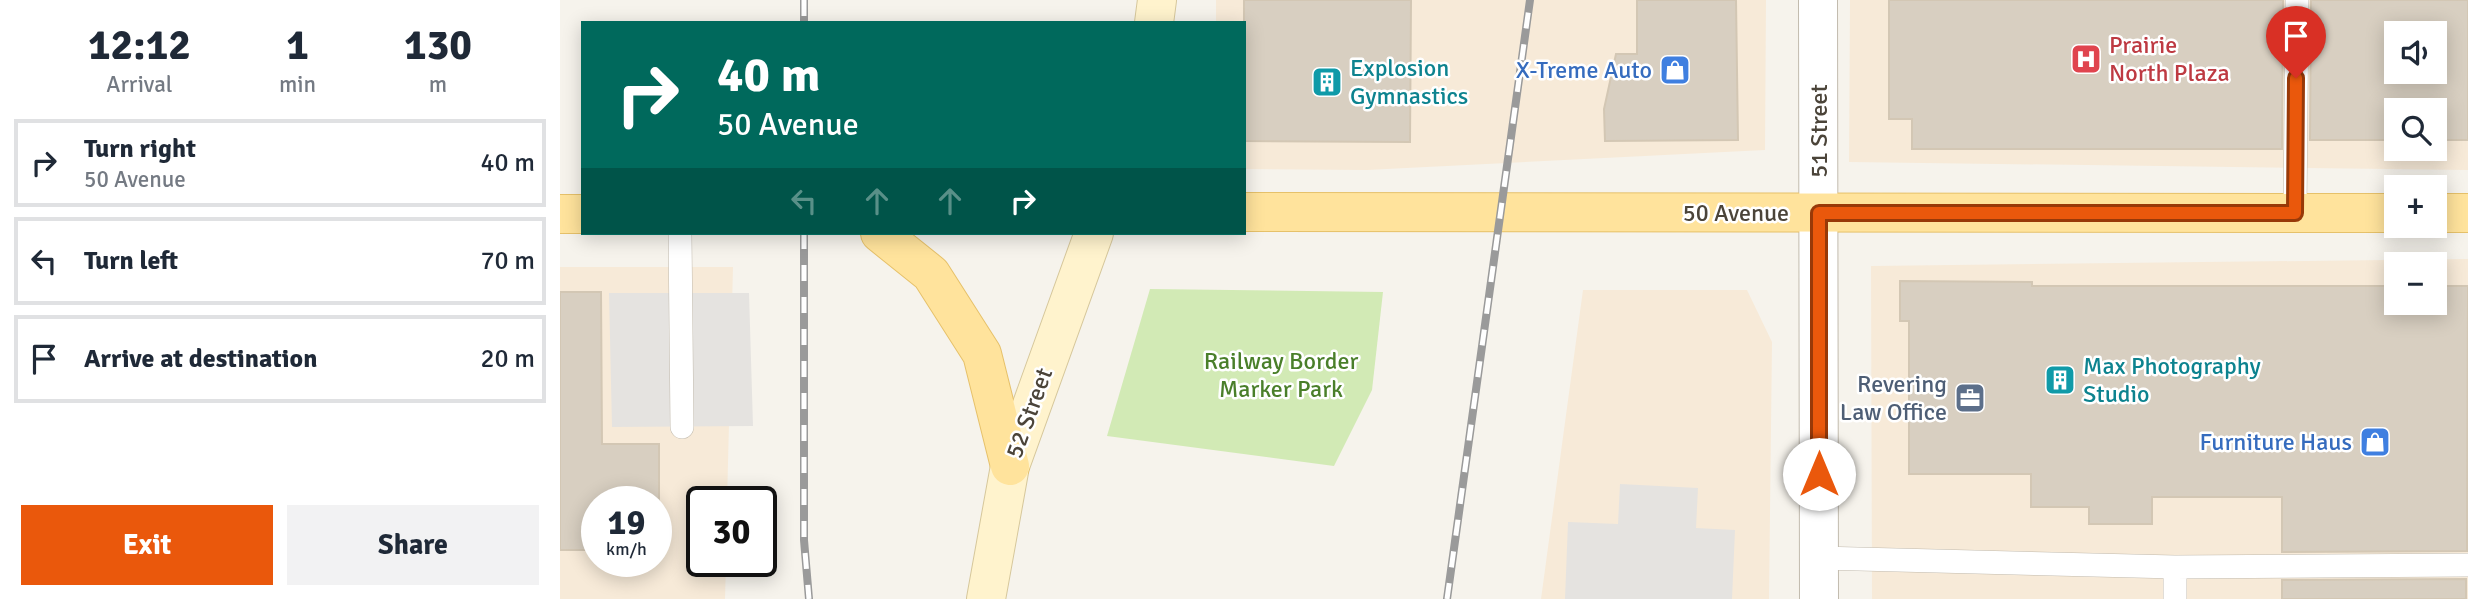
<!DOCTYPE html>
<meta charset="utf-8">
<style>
body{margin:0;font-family:Signika,sans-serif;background:#f2f2f3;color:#1f2937;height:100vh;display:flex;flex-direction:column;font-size:26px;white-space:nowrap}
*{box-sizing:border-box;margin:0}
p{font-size:23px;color:#747a83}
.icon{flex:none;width:38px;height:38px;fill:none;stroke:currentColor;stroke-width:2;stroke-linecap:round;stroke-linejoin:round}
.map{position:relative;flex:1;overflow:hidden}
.drawer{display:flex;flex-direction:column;background:#fff;width:560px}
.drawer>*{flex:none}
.top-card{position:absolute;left:21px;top:21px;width:665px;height:214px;border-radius:0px;box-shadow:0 4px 18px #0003;background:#00695c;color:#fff;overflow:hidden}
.tools{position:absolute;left:1824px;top:21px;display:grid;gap:14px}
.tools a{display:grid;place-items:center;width:63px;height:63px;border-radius:0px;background:#fff;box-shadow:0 4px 18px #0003;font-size:35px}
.speed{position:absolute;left:21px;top:486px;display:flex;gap:14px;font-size:35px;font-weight:700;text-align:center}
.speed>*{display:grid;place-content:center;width:91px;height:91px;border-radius:50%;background:#fff;box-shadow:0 4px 18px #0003;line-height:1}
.speed small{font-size:18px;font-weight:400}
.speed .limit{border:4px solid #111;border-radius:10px;background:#fff;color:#111}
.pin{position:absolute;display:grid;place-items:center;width:60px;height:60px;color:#fff;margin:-72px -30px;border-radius:50% 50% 50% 0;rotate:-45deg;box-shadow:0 0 7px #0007}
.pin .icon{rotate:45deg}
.me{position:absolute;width:77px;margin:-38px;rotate:0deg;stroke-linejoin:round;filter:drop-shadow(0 0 5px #0008)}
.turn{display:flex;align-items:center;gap:24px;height:147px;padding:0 21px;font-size:32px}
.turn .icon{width:91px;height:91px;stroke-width:2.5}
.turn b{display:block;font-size:49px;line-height:60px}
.lanes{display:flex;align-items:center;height:66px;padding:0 21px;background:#0003;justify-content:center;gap:35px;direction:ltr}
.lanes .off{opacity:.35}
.eta{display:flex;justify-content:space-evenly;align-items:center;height:119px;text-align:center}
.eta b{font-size:42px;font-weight:700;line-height:49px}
.primary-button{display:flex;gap:14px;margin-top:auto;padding:14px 21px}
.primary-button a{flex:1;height:80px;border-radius:0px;background:#ea580c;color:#fff;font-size:28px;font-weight:700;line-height:80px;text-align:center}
.primary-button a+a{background:#f2f2f3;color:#1f2937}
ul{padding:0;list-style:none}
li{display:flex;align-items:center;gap:21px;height:88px;margin:0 14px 10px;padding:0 7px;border:4px solid #e0e1e3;border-radius:0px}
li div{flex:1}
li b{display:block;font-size:26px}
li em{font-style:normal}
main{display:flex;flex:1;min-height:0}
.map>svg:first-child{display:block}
</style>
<main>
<section class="drawer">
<div class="eta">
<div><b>12:12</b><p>Arrival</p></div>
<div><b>1</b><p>min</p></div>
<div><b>130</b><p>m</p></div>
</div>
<ul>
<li><svg class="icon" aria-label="right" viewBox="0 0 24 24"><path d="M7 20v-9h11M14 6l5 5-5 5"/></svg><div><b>Turn right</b><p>50 Avenue</p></div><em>40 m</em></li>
<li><svg class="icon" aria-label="left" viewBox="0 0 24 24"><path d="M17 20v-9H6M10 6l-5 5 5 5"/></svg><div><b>Turn left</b></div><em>70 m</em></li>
<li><svg class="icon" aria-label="arrive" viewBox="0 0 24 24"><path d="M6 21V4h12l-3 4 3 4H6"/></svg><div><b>Arrive at destination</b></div><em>20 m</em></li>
</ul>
<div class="primary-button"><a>Exit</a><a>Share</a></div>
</section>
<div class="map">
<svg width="1908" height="599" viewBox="0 0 1908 599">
<rect width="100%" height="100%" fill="#f6f3ec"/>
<path fill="#f7ead8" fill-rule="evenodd" d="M656 0H1206L1205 150 807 170 684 169V23H656Z
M1290 0H1908V170L1289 162ZM1836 33H1874V72H1836ZM1836 110H1874V149H1836Z
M1908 259V599H1312L1311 266ZM1836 264H1874V303H1836Z
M0 267H173L167 502H142V562H166L165 599H0ZM37 502H96V562H37Z
M1023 290H1187L1212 342 1209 599H981Z"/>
<path fill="#d2eab5" d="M590 289 823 292 812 390 774 466 547 436Z"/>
<path fill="#e5e3e0" d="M49 293H189L193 426 52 427Z
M1060 484 1138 488 1136 528 1175 530 1172 599H1005L1008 522 1058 524Z"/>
<path fill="#d8cfc1" stroke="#d3c7b4" stroke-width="2" fill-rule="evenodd" d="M684 0H851L850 142 684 141Z
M1077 0H1176L1178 140 1045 141 1044 109 1056 54H1077Z
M1329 0H1723L1722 149H1352V119H1329Z
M1751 0H1908V140H1874V110H1836V140H1750ZM1836 33H1874V72H1836Z
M1340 281 1472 282V286H1836V303H1874V286H1908L1907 551 1722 552V497H1592V524H1529V507H1471V474H1349V321H1340Z
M0 292H41L42 444H99V549H96V502H37V550H0Z
M1906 579V599H1722V580Z"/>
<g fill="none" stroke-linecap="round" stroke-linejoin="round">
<g stroke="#c2bbae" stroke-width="24">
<path id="lane" d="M1735 213 1737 0
M120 233 122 427
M1259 558 1615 567 1908 565
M1615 599V567"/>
</g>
<g stroke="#c2bbae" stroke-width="40">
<path id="street" d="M1258 0 1259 599"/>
</g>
<g stroke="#d6c79b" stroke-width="40">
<path id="secondary" d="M594 23 597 0
M426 599 450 466 534 233"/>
</g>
<g stroke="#e6c16a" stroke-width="40">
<path id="primary" d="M684 212 1836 213
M1874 213H1908
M0 214H23
M320 233 371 274 422 354 450 466"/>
</g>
<use href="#lane" stroke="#fff" stroke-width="23"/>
<use href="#street" stroke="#fff" stroke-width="38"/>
<use href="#secondary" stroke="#fff3cd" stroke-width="38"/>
<use href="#primary" stroke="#ffe39c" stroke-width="38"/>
<g stroke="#9a9a9a" stroke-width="8">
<path id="rail" d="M244 0V23
M244 233V540L249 599
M887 599 970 0"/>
</g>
<use href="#rail" stroke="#fff" stroke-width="5" stroke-dasharray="16" stroke-linecap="butt"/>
</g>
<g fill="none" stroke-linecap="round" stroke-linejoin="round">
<g stroke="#983908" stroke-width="18">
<path id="route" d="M1259 474V213H1735L1736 78"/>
</g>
<use href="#route" stroke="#ea580c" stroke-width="12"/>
</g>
<defs>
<g id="hospital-square" transform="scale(1.575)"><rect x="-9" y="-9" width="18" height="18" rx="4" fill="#e0444e" stroke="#fff"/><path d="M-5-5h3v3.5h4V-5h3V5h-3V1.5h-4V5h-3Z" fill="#fff"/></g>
<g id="shop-square" transform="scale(1.575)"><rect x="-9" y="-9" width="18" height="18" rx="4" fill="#3f7fe0" stroke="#fff"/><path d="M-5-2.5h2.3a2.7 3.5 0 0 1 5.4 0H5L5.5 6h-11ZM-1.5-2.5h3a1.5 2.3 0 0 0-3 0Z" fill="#fff"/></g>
<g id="building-square" transform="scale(1.575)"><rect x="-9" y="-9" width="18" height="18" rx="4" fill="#0f9aa8" stroke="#fff"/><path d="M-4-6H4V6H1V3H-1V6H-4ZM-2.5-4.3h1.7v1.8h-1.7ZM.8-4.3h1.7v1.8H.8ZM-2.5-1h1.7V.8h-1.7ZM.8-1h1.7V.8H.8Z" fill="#fff"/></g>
<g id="office-square" transform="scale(1.575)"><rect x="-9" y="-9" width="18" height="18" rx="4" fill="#5c6f8a" stroke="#fff"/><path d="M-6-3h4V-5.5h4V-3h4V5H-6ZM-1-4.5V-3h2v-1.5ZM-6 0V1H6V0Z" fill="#fff"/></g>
</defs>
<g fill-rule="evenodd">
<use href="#hospital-square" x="1526" y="59"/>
<use href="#shop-square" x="1115" y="70"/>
<use href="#building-square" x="767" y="82"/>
<use href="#building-square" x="1500" y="380"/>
<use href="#office-square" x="1410" y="398"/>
<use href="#shop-square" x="1815" y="442"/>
</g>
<g text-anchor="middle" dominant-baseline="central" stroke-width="5" stroke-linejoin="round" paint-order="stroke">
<g font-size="24" fill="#be3a42" stroke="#fff" text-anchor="start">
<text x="1549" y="45">Prairie<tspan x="1549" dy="28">North Plaza</tspan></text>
</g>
<g font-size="24" fill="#0d838f" stroke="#fff" text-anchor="start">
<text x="790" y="68">Explosion<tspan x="790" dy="28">Gymnastics</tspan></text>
<text x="1523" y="366">Max Photography<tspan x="1523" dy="28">Studio</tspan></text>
</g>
<g font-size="24" fill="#366cbe" stroke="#fff" text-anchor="end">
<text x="1092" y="70">X-Treme Auto</text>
<text x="1792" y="442">Furniture Haus</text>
</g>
<g font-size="24" fill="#4b4439" stroke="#fff">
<text transform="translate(1259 131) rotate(-90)">51 Street</text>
<text x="1176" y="213">50 Avenue</text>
<text transform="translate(469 413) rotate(-70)">52 Street</text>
</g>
<g font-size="24" fill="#4a7f2a" stroke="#fff">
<text x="721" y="361">Railway Border<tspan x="721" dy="28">Marker Park</tspan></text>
</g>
<g font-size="24" fill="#4e5e75" stroke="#fff" text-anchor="end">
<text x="1387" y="384">Revering<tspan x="1387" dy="28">Law Office</tspan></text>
</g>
</g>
</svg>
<div class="tools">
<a><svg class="icon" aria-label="sound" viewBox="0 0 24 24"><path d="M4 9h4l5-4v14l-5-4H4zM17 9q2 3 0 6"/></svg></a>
<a><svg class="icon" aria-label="search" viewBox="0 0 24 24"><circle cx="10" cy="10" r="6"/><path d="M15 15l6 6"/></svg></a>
<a>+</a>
<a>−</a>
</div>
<div class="speed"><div>19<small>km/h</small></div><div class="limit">30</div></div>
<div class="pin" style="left:1736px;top:78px;background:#d93025"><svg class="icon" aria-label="arrive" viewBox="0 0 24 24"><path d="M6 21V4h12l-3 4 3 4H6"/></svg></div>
<svg class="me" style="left:1259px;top:474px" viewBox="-20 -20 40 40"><circle r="19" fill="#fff"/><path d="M0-13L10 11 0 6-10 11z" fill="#ea580c"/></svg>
<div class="top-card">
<div class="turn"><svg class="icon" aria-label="right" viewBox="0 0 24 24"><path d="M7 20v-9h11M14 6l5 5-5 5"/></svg><div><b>40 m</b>50 Avenue</div></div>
<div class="lanes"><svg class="icon off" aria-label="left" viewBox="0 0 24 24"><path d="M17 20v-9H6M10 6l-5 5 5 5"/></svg><svg class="icon off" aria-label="ahead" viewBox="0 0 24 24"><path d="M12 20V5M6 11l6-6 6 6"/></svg><svg class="icon off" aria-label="ahead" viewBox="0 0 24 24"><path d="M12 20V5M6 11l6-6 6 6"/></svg><svg class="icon" aria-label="right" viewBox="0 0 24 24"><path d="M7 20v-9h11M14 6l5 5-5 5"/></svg></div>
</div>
</div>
</main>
